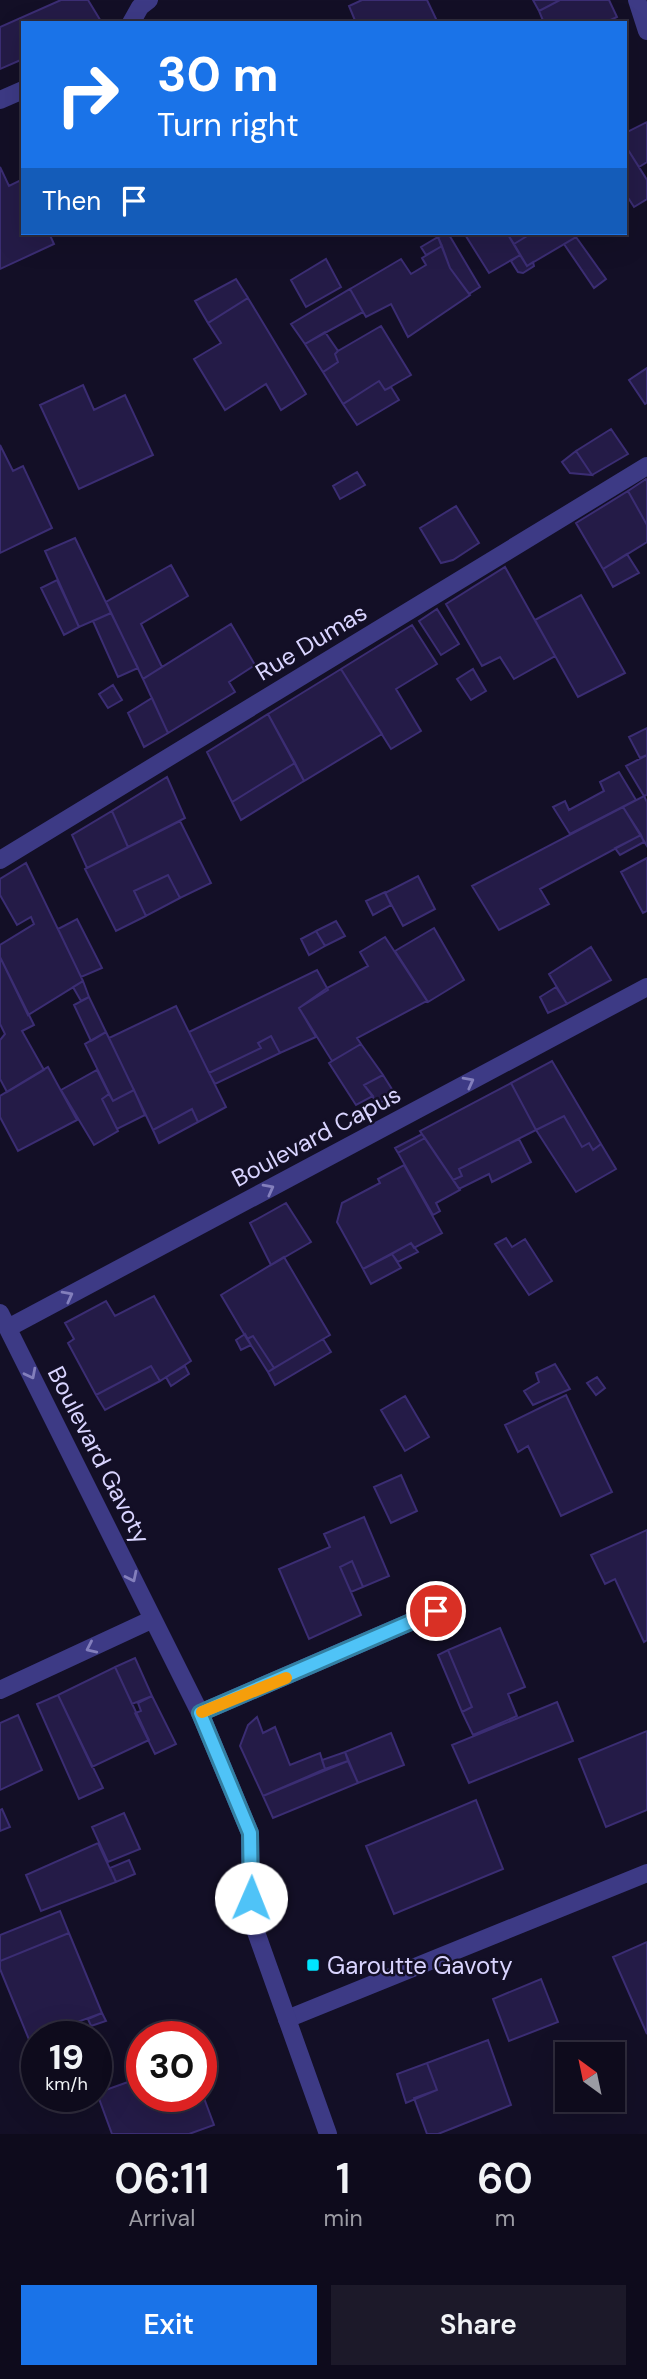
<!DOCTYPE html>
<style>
body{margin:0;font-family:"DM Sans",sans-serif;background:#1c1929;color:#f1f3f6;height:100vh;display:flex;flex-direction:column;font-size:26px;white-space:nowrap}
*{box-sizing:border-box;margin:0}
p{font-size:23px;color:#9b9ba3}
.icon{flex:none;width:38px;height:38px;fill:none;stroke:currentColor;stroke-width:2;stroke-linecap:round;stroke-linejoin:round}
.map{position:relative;height:2134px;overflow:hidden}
.sheet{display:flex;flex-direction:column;background:#0e0b1c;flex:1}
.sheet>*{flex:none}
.top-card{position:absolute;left:21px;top:21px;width:606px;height:214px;border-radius:0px;box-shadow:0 7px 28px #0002,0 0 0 2px #2e2b3b;background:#1a73e8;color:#fff;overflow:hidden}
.needle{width:46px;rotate:327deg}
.controls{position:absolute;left:555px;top:2042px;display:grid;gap:14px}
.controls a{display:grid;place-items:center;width:70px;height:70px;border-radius:0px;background:#0e0b1c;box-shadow:0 7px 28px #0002,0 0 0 2px #2e2b3b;font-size:35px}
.speed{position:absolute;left:21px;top:2021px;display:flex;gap:14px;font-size:35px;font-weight:700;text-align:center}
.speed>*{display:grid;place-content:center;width:91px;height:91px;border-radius:50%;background:#0e0b1c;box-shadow:0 7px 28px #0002,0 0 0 2px #2e2b3b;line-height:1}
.speed small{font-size:18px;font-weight:400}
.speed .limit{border:10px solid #d22;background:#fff;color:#111}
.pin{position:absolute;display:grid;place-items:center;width:60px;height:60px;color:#fff;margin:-30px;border:4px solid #fff;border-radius:50%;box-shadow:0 2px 7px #0007}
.me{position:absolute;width:77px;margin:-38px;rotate:1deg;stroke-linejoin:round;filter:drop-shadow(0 0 5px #0008)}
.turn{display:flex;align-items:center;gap:24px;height:147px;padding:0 21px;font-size:32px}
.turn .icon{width:91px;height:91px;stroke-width:2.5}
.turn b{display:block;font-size:49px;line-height:60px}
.then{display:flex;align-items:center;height:66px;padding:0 21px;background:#0003;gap:14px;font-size:26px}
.eta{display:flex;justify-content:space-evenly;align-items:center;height:119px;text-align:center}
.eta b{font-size:42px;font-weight:600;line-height:49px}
.button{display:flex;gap:14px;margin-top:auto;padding:14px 21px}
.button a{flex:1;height:80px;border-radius:0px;background:#1a73e8;color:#fff;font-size:28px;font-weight:600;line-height:80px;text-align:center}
.button a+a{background:#1c1929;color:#f1f3f6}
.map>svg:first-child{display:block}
</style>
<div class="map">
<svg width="647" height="2134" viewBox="0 0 647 2134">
<rect width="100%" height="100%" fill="#130f26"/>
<path fill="#241b47" stroke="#3b2d73" stroke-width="2" d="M61 0H88L102 23H23V59L0 69V27Z
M362 0H427L438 23H356L349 6Z
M533 0H560L539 11Z
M560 0H609L617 17 604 23H544L539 11Z
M647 122V162L639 167 625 145V133Z
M625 145 647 180V199L634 207 625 193Z
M0 167 9 186 23 179V233H49L54 244 0 269Z
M448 233 480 287 469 294 450 268 438 237Z
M464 233H507L520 255 489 273Z
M507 233H532L514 244Z
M532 233H574L576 237 527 266 514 244Z
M438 237 442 246 426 255 421 247Z
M576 237 606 279 594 288 564 244Z
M442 246 450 268 470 295 408 337 391 304 366 317 350 289 401 259 411 274 426 265 422 258Z
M520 255 527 266 533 262 534 266 523 273 518 272 511 261Z
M326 259 341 287 306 307 291 280Z
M236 279 248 298 208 323 195 301Z
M350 289 363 312 305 344 291 324Z
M248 298 306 394 281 410 266 384 225 410 194 359 221 343 208 323Z
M381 326 411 375 385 390 379 381 343 404 323 372 338 362 335 354 338 351Z
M325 332 338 351 335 354 338 362 323 372 305 344Z
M647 368V403L645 404 629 380Z
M379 381 385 390 391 387 399 400 357 425 343 404Z
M83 385 94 410 125 395 153 455 79 489 40 405Z
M611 429 628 454 592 475 576 451Z
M0 445 13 471 23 466 52 528 0 553Z
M576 451 592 475 570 473 562 462Z
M357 472 365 485 340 499 333 486Z
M646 479 647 482V525L628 491Z
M628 491 647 525V542L603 569 576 523Z
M456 506 479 543 453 560 441 563 420 528Z
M75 538 111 613 79 627 45 551Z
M627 554 639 573 613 587 603 569Z
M171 565 188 596 141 624 162 667 143 679 106 602Z
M505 567 555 656 514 679 500 657 482 666 446 604Z
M57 580 79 627 64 635 41 588Z
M581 595 625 673 578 697 535 620Z
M437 609 459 644 441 655 419 621Z
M111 613 138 668 118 677 93 621Z
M231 624 255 665 229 682 235 692 168 733 143 679Z
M412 625 437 664 396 689 421 731 391 749 341 669Z
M341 669 382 734 304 781 268 714Z
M473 669 486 691 471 700 457 679Z
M113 685 122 700 108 708 99 694Z
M152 698 168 733 144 747 128 713Z
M268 714 295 763 232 802 207 752Z
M647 728V755L640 758 629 737Z
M647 755V795L644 796 626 766Z
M295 763 304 781 241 820 232 802Z
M619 772 636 800 570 834 553 807 565 801 569 810 604 791 600 782Z
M167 777 185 818 128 847 112 811Z
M644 796 647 802V846L623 807Z
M623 807 641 835 540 889 549 904 499 930 472 886Z
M112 811 128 847 87 868 72 835Z
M180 821 211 883 180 898 168 875 134 891 146 916 116 931 85 869Z
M641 835 644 842 620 855 615 848Z
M647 858V911L643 913 621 872Z
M26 863 83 981 28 1015 0 957V945L34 924 31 917 17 925 0 895V879Z
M168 875 180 898 146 916 134 891Z
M418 876 435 909 403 926 385 893Z
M385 892 391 905 373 915 366 901Z
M77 919 102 968 81 977 58 929Z
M336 921 345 936 325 946 316 931Z
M434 928 464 980 428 1002 395 951Z
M316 931 325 946 309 955 301 939Z
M385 937 427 1001 357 1038 361 1044 332 1061 299 1008 327 988 368 966 360 952Z
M591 947 611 980 567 1004 549 974Z
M0 957 34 1025 22 1031 44 1070 7 1092 0 1079V1040L5 1034 0 1024Z
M317 970 328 990 299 1008 316 1037 280 1053 271 1036 258 1043 261 1048 209 1073 189 1032Z
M83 981 89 997 81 1001 73 987Z
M556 987 567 1004 548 1013 540 997Z
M89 997 106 1032 91 1041 74 1005Z
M176 1006 226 1107 198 1122 192 1109 153 1130 109 1038Z
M106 1032 134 1090 113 1101 85 1044Z
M271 1036 280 1053 215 1084 209 1073 261 1048 258 1043Z
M361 1044 383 1075 364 1085 373 1096 356 1105 329 1063Z
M552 1061 601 1144 593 1150 589 1143 582 1147 564 1116 536 1130 511 1083Z
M48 1067 77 1120 18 1151 0 1117V1096Z
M97 1070 109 1094 102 1099 118 1131 94 1145 61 1090Z
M383 1075 395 1094 378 1104 364 1085Z
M511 1083 536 1130 459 1169 462 1176 453 1180 420 1131Z
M134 1090 145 1115 117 1129 102 1099 109 1094 113 1101Z
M192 1109 198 1122 159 1143 153 1130Z
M564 1116 582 1147 589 1143 593 1150 601 1144 616 1169 576 1192 536 1130Z
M422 1134 425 1138 398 1153 395 1148Z
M425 1138 460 1190 436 1203 440 1211 433 1215 398 1153Z
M519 1139 531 1162 492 1182 489 1174 459 1189 453 1180 462 1176 459 1169Z
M404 1165 442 1233 414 1248 411 1243 363 1269 337 1222 342 1203 380 1183 378 1179Z
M286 1203 311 1242 271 1265 250 1223Z
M506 1238 512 1247 525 1239 552 1281 529 1295 495 1244Z
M411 1243 418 1252 398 1262 392 1254Z
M392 1254 401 1268 371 1284 363 1269Z
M284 1257 330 1335 274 1368 253 1336 247 1339 221 1295Z
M154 1296 191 1361 160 1381 151 1366 96 1395 68 1343 74 1339 65 1323 106 1301 115 1316Z
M245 1334 251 1345 241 1350 236 1340Z
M253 1336 274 1368 268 1372 247 1339Z
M323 1339 331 1352 275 1385 268 1372Z
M555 1364 570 1389 533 1405 524 1391 539 1382 536 1373Z
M151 1366 160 1381 105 1410 96 1395Z
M185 1366 189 1374 171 1386 166 1377Z
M597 1377 605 1388 596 1395 587 1383Z
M566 1395 612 1492 561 1516 528 1446 518 1452 505 1425Z
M405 1396 429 1437 405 1451 381 1410Z
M401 1475 417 1511 391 1523 374 1487Z
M364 1517 389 1576 363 1587 352 1561 340 1567 361 1615 309 1639 279 1569 330 1547 324 1534Z
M647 1530V1640L644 1642 615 1579 605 1584 591 1555Z
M352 1561 363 1587 351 1592 340 1567Z
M500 1628 525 1687 508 1694 517 1716 473 1735 462 1712 472 1707 448 1650Z
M448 1650 472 1707 462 1712 438 1655Z
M135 1658 152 1696 132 1704 115 1667Z
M115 1667 149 1740 92 1767 58 1695Z
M58 1695 103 1788 79 1799 37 1704Z
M152 1696 176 1744 155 1754 135 1713 141 1711 138 1703Z
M557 1702 573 1741 469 1783 452 1745Z
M18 1715 42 1770 0 1790V1723Z
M257 1717 263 1733 275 1727 290 1765 320 1753 325 1769 263 1796 240 1746 248 1725Z
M647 1731V1810L606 1827 579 1759Z
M391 1733 404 1765 358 1783 345 1752Z
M345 1752 348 1761 325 1769 322 1760Z
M348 1761 358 1783 273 1818 263 1796Z
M476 1800 503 1869 394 1914 366 1846Z
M2 1809 10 1827 0 1831V1810Z
M124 1813 140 1849 108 1862 92 1827Z
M98 1843 116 1882 41 1911 26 1875Z
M129 1860 135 1874 116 1882 110 1868Z
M60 1911 69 1933 0 1961V1935Z
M69 1933 102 2013 37 2037 30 2042 0 1969V1961Z
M647 1942V2034L613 1957Z
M541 1979 558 2022 509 2041 493 1999Z
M102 2013 106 2021 91 2026 88 2019Z
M488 2040 511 2105 438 2134H427L414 2098 437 2090 427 2063Z
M427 2063 437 2090 406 2103 397 2074Z
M142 2077V2096H201V2090L214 2125 189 2134H112L97 2093Z"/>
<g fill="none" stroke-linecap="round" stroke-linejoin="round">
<path stroke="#3d3a85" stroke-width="18" d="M131 23 140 7 149 0
M0 100 23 90
M200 1713 436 1611
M287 2019 647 1873"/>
<path stroke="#3d3a85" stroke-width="18" d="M637 0 647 31
M0 860 647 466
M0 1313 200 1713 250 1833 251 1918 328 2134
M8 1328 647 987
M0 1690 153 1619"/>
</g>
<defs><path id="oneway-chevron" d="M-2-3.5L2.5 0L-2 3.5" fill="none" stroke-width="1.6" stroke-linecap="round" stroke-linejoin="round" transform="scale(1.75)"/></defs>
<g stroke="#837fbc">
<use href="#oneway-chevron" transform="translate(469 1082) rotate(-28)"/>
<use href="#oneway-chevron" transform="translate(269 1189) rotate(-28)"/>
<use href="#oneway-chevron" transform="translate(68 1296) rotate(-28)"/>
<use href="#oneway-chevron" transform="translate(31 1374) rotate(63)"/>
<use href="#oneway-chevron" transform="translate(132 1577) rotate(64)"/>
<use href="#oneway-chevron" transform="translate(91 1648) rotate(155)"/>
</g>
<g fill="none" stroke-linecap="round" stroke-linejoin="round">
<g stroke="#337fa1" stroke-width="18">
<path id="route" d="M251 1898 250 1833 200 1713 436 1611"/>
</g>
<use href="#route" stroke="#4fc3f7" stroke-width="12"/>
<path stroke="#f59e0b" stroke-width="12" d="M202 1712 286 1678"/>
</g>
<rect fill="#00e5ff" stroke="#130f26" stroke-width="2.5" x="306" y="1958" width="14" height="14" rx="3.5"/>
<g text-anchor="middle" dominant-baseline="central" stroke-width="5" stroke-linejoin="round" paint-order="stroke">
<g font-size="24" fill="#d9d4ff" stroke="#130f26">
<text transform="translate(311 642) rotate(-31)">Rue Dumas</text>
<text transform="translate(316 1136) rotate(-28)">Boulevard Capus</text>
<text transform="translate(99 1455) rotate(63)">Boulevard Gavoty</text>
</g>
<g font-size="24" fill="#d9d4ff" stroke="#130f26" text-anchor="start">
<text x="327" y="1965">Garoutte Gavoty</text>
</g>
</g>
</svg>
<div class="controls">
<a><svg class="needle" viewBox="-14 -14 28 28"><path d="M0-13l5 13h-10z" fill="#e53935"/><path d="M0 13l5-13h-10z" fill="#9b9ba3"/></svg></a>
</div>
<div class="speed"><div>19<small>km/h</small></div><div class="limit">30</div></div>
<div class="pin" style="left:436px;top:1611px;background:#d93025"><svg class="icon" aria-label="arrive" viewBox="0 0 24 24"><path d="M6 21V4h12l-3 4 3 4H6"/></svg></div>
<svg class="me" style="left:251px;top:1898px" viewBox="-20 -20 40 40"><circle r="19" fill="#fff"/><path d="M0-13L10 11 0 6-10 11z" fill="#4fc3f7"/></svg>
<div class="top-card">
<div class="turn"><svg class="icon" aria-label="right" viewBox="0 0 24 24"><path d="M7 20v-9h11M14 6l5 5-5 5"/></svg><div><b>30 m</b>Turn right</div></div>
<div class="then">Then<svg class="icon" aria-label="arrive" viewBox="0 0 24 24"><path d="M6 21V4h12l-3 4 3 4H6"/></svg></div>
</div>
</div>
<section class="sheet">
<div class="eta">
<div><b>06:11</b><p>Arrival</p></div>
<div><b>1</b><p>min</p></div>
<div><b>60</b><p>m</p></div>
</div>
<div class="button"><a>Exit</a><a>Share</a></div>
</section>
